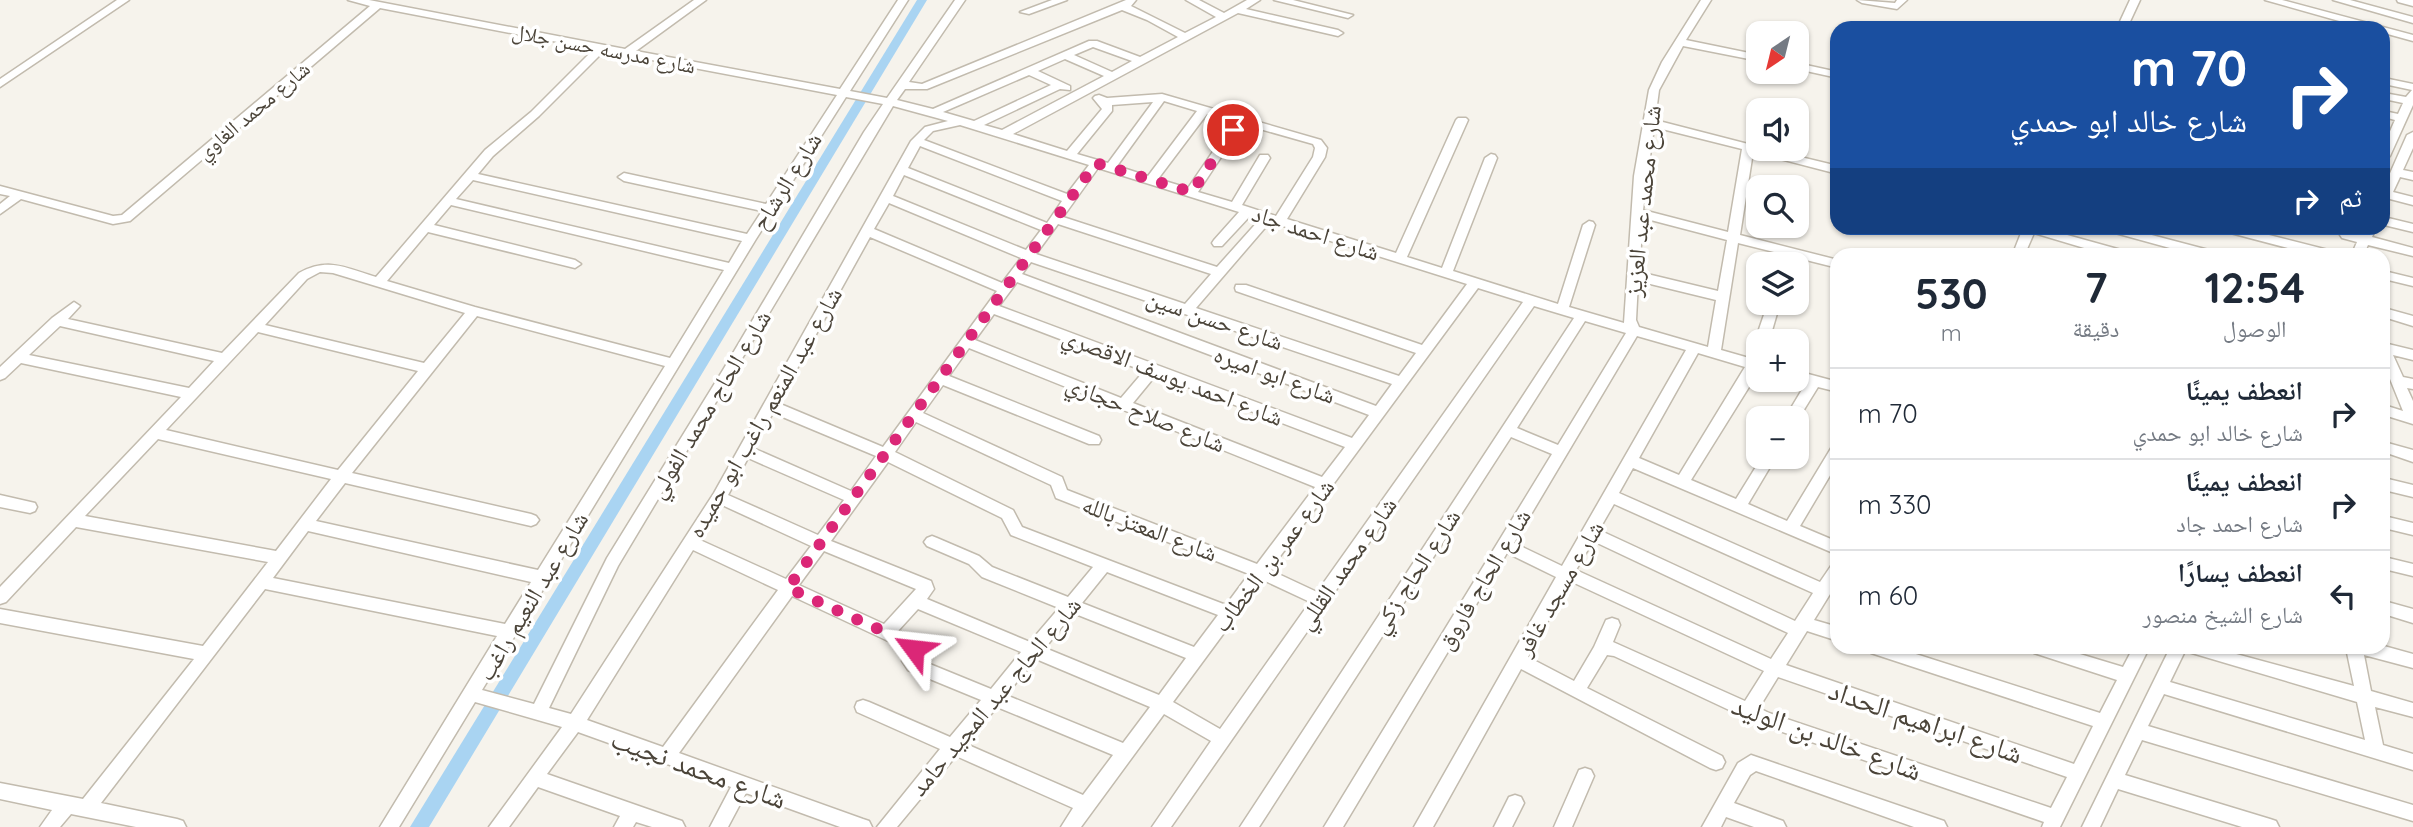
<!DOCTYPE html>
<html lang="ar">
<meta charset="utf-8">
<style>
body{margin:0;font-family:Quicksand,"Noto Naskh Arabic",sans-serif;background:#f2f2f3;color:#1f2937;direction:rtl;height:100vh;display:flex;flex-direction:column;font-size:26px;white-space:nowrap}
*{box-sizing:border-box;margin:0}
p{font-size:23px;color:#747a83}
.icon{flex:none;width:38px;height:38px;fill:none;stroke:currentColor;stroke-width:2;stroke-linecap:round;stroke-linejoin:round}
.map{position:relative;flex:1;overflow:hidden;direction:ltr}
.sheet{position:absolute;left:1830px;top:248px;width:560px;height:406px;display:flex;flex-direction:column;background:#fff;border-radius:21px;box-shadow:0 2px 5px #0004;direction:rtl}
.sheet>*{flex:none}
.guide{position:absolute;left:1830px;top:21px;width:560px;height:214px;border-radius:21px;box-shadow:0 2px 5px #0004;direction:rtl;background:#1a4fa0;color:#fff;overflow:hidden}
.needle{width:46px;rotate:215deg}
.controls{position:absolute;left:1746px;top:21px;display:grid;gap:14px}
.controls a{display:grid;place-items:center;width:63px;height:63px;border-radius:14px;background:#fff;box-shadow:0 2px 5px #0004;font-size:35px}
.pin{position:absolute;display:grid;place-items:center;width:60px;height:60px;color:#fff;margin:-30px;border:4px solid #fff;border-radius:50%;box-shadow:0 2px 7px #0007}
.me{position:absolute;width:77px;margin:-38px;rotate:300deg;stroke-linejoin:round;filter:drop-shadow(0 0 5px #0008)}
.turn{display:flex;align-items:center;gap:24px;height:147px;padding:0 28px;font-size:32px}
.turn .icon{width:91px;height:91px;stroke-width:2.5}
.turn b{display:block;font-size:49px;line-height:60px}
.then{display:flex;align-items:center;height:66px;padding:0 28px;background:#0003;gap:14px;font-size:26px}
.eta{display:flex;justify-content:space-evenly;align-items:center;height:119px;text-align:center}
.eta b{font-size:42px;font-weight:700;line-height:49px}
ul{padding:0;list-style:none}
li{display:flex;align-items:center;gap:21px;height:91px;padding:0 28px;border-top:2px solid #e0e1e3}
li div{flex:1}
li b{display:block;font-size:26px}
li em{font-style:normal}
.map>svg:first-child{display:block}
</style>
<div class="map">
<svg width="2413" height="827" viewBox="0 0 2413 827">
<rect width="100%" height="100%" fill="#f6f3ec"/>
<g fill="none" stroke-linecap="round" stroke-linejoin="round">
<path fill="#a9d4f2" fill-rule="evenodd" d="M917 0H927L429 827H410Z"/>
<g stroke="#c2bbae" stroke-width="3">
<path id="minor" d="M117 0H129L0 87V79Z
M348 0H369L625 49 694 0H706L636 51 840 89 898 0H908L850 91 887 98 955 0H965L909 82 922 84 1126 0H1136L1131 6 1185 33 1216 17 1186 0H1199L1224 13 1247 0H1260L1246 9 1338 30 1343 33 1338 36 1238 13 1013 134 1067 151 1102 109 1093 98 1095 96 1099 95 1107 98 1162 94 1321 140 1327 148 1325 157 1287 219 1396 253 1456 120 1458 118H1466L1468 120 1407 257 1442 268 1485 158 1491 154 1495 155 1497 158 1453 271 1558 304 1583 225 1589 221 1593 222 1595 225 1569 307 1624 323 1634 176 1649 90 1662 62 1701 0H1711L1686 40 1759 55V61L1683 46 1659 90 1655 120 1752 145 1759 146V149H1768L1838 166V174L1753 152 1740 235 1838 260V268L1738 243 1721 350 1749 358 1754 348 1759 346V371L1691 480 1736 499 1762 457H1776L1748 504 1787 521 1833 445 1838 444V462L1800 526 1838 542V555L1633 468 1619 493 1820 582 1833 563 1838 561V581L1814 620 1838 627V641L1807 631 1786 665 2074 764 2093 726 1877 655 1871 653 1869 648H1897L2100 713 2117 680 2034 653 2032 648H2060L2123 667 2133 648H2149L2060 827H2042L2044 822 1759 724 1614 656 1607 655 1587 688 1722 756 1725 762 1722 768 1716 770 1710 768 1521 669 1433 827H1414L1556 577 1507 553 1343 827H1324L1552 454 1511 437 1259 827H1240L1574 318 1534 306 1171 827H1152L1211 741 1164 714 1081 827H1061L1073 808 956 756 897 827H877L940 749 857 712 855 707 857 702 863 700 869 702 950 737 981 700 908 670 902 661 905 650 903 648 792 596 679 753 863 819 869 821 872 827H840L746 793 728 827H710L731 787 578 732 547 774 676 819 682 821 685 827H652L636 822 633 827H614L620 816 538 787 509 827H489L562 727 475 702 399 827H380L497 636 265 589 101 803 177 819 183 821 186 827H136L71 814 60 827H40L52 810 0 799V783L83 799 194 659 0 623V609L203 646 268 562 76 527 6 602 0 604V587L181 397 21 363 5 378 0 380V367L52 318 74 302 80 306 68 319 222 353 299 273C329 257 345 268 376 277L485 150 531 112 594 49 380 8 130 221 113 224 21 199 0 214V204L10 196 0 194V186L113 216 122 215 370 6ZM1122 10 1147 20 1178 37 1140 57 1097 41H1089L933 109 897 100 905 89H927ZM1093 47 1132 61 1112 72 1074 55ZM604 51 837 95 766 204 624 173 618 177 624 181 762 211 747 234 478 174 493 156 539 116ZM1065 59 1104 76 1002 130 984 125 1060 89 1070 90V86L1038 71ZM1029 75 1051 85 974 121 943 112ZM846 97 883 104 864 132 723 370 607 558 534 704 482 690 756 239ZM1164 101 1197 111 1148 176 1117 166ZM1153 102 1108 163 1077 154 1112 111V105ZM893 106 948 121 925 127 911 141 714 493 571 714 549 708 618 566ZM1207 114 1313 144 1315 148 1313 157 1276 216 1242 205 1270 158 1268 155H1260L1232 202 1198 192 1239 130 1237 128H1229L1188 188 1158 179ZM960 125 1089 165 1067 194 924 140 933 131ZM1654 127 1742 149 1728 232 1643 210ZM920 146 1062 201 1047 223 908 168ZM1098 168 1239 212 1214 240 1212 243 1214 246H1222L1250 216 1260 219 1217 267 1063 217ZM904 175 1041 230 1026 250 893 196ZM473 180 742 241 729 263 456 199ZM889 203 1021 258 1002 283 874 229ZM451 205 724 270 670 358 475 307 387 281 428 232 575 268 581 264 575 260 434 225ZM1643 218 1727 240 1718 291 1639 272ZM1270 222 1467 284 1422 345 1246 285H1236L1235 288 1236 291 1416 353 1399 376 1196 308ZM1058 224 1211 274 1185 304 1036 254ZM870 237 997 291 883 447 778 403ZM1031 262 1392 384 1376 406 1022 274ZM320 272 333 273 465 313 424 363 265 325 307 279ZM1638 281 1716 300 1708 347 1639 327 1636 320ZM1017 282 1369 415 1352 438 999 306ZM1478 288 1523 302 1317 592 1270 570ZM994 314 1144 371 1121 398 975 340ZM477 316 665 366 538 570 316 521 345 483 531 526 536 524 539 520 536 516 531 514 352 473ZM1585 321 1626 333 1558 445 1517 428ZM60 326 214 361 189 388 29 355ZM258 332 418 371 338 470 166 430ZM1637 336 1686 350 1562 566 1514 543ZM969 348 1315 487 1257 564 1067 490 1062 477 923 413 943 385 1089 444H1099L1101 440 1099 436 949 376ZM1698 353 1745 367 1679 475 1639 458ZM1156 375 1345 447 1322 477 1133 403ZM773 413 876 456 851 491 753 448ZM916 422 1051 485 1056 498 1249 574 1226 605 1022 527 1013 510 895 452ZM158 439 331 479 276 551 85 516ZM748 458 844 500 818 535 728 495ZM888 462 1002 518 1011 535 1093 567 1068 597 992 567 979 556 937 538 932 536 927 538 924 542 927 546 969 564 982 577 1059 608 1030 642 927 599 934 589 931 581 831 541ZM1614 504 1813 593 1795 621 1599 530ZM722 505 811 546 786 579 700 540ZM308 531 531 582 505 624 273 578ZM1593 541 1788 633 1771 659 1576 570ZM693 550 778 590 663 747 587 720ZM824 551 916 589 884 624 799 585ZM1107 572 1218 615 1194 647 1082 603ZM1263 580 1310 602 1220 729 1173 702ZM1570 581 1764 671 1745 701 1613 642 1620 625 1618 620 1612 618 1606 620 1594 647 1574 681 1528 657ZM918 609 1021 652 991 689 920 660C920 656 922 652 922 648 921 638 906 634 898 631ZM1073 613 1186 658 1159 695 1045 648ZM1036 659 1150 707 1123 743 1006 695ZM1778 677 2067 777 2051 808 1769 713 1759 708ZM997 707 1113 755 1083 795 966 744Z
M1052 0H1067L1029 14 1020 12Z
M1274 0H1293L1353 15 1348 18Z
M1857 0 1895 3 1897 0H1907L1897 9 1862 3Z
M2130 0H2140L2127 28H2117Z
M2265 0H2282L2413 35V41L2384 33V28H2364Z
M2333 0H2350L2413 17V23Z
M2397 0H2413V6L2398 2Z
M1797 63 1838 72V78L1797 69Z
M2384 78 2413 84V105L2390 156 2384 160V145L2395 120 2384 117V111L2398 114 2403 103 2384 99V93L2406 97 2412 90 2384 84Z
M2413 132V148L2403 170 2413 172V180L2400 177 2393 192 2413 197V205L2390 199 2384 203V187L2407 135Z
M2384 217 2413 224V232L2384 225Z
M2023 228H2042L2132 253 2134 256H2111L2034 233 2024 256H2012Z
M2106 228H2125L2220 253 2222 256H2199L2108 231Z
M2221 228H2241L2340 253 2342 256H2318L2223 231Z
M2364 228H2376L2372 237 2413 248V256L2368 245 2363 256H2351L2357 242 2342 238 2340 235 2346 231 2361 235Z
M2384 271 2413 278V286L2384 279Z
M1768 303H1780L1769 341H1759V345L1755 341Z
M2384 308 2413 316V326L2384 317Z
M2384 343 2413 350V360L2393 355 2403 377 2413 379V389L2407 388 2413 401V424L2384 415V405L2403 411 2384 364Z
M1797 371 1838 382V392L1818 387 1797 421V418H1785L1806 383 1793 380H1797Z
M2384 442 2413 450V462L2384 452Z
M2384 478 2413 485V497L2384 490Z
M0 495 35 503 37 507 35 511 30 513 0 507Z
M2384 516 2413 523V535L2384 528Z
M2384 557 2413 564V576L2384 569Z
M2384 601 2413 609V623L2384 614Z
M2384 646 2413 654V668L2364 655 2371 691 2413 703V717L2375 707 2383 745 2413 754V770L2164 694 2148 726 2413 805V821L2142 740 2125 775 2270 819 2276 821 2279 827H2242L2118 789 2100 827H2082L2170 648H2214L2354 686 2346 648ZM2185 651 2357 702 2365 740 2170 682Z
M1751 755 1938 819 1944 821 1947 827H1914L1756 771 1750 775 1734 803 1783 821 1786 827H1754L1726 817 1721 827H1702L1738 763Z
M1585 768 1591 770 1594 776 1572 827H1554L1579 770Z
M1515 795 1521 797 1524 803 1512 827H1494L1509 797Z"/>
</g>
<use href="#minor" fill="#fff" fill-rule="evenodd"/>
</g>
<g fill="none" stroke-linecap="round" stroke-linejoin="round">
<path stroke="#db2777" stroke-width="12" stroke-dasharray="0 21.6" d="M914 649 909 643 788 588 1096 163 1192 192 1233 130"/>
</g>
<g text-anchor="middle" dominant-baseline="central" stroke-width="7" stroke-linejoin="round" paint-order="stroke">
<g font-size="21" fill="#4b4439" stroke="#fff">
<text transform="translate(604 48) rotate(11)">شارع مدرسه حسن جلال</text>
<text transform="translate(253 110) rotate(-40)">شارع محمد الغاوي</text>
</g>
<g font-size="24" fill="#4b4439" stroke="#fff">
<text transform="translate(786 181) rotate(-58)">شارع الرشاح</text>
<text transform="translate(1642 201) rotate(-84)">شارع محمد عبد العزيز</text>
<text transform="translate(1316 232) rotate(18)">شارع احمد جاد</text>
<text transform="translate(1215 319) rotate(19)">شارع حسن سين</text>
<text transform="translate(1275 374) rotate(20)">شارع ابو اميره</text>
<text transform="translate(1173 376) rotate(21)">شارع احمد يوسف الاقصري</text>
<text transform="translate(709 404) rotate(-59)">شارع الحاج محمد الفولي</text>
<text transform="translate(764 412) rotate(-60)">شارع عبد المنعم راغب ابو حميده</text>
<text transform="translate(1146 413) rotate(22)">شارع صلاح حجازي</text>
<text transform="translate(1150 528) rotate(21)">شارع المعتز بالله</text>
<text transform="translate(1273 555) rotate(-53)">شارع عمر بن الخطاب</text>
<text transform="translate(1346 563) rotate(-55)">شارع محمد القللي</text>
<text transform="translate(1415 571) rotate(-57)">شارع الحاج زكي</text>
<text transform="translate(1483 579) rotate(-59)">شارع الحاج فاروق</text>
<text transform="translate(1559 588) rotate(-60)">شارع مسجد غافر</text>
<text transform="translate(532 596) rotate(-59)">شارع عبد النعيم راغب</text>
<text transform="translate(995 696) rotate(-50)">شارع الحاج عبد المجيد حامد</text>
</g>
<g font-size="28" fill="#4b4439" stroke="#fff">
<text transform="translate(1926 721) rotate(19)">شارع ابراهيم الحداد</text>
<text transform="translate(1827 737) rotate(20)">شارع خالد بن الوليد</text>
<text transform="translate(699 768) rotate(20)">شارع محمد نجيب</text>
</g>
</g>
</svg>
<div class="controls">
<a><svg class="needle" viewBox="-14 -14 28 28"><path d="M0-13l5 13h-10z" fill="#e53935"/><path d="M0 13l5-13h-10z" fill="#747a83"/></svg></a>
<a><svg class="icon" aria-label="sound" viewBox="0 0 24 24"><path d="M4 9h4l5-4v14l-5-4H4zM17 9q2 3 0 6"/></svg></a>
<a><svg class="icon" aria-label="search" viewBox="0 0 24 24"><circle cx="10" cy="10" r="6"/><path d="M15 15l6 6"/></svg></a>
<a><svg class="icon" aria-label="layers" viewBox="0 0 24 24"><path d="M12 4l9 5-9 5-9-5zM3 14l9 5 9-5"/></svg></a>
<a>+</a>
<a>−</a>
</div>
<div class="pin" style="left:1233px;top:130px;background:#d93025"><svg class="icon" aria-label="arrive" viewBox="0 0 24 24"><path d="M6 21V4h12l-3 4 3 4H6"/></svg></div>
<svg class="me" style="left:914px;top:649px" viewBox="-20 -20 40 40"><path d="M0-17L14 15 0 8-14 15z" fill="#db2777" stroke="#fff" stroke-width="4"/></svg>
<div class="guide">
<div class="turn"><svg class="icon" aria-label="right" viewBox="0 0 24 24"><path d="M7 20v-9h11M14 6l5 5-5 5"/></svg><div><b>70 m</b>شارع خالد ابو حمدي</div></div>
<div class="then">ثم<svg class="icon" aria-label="right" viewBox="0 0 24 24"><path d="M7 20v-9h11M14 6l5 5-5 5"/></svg></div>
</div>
<section class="sheet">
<div class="eta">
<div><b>12:54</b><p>الوصول</p></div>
<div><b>7</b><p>دقيقة</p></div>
<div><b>530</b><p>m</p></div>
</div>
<ul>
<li><svg class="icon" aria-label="right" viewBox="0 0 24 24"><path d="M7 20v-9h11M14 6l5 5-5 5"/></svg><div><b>انعطف يمينًا</b><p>شارع خالد ابو حمدي</p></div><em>70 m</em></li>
<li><svg class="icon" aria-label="right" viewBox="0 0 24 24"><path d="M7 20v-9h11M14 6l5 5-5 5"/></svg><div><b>انعطف يمينًا</b><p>شارع احمد جاد</p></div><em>330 m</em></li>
<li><svg class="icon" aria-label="left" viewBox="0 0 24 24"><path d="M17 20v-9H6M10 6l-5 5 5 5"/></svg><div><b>انعطف يسارًا</b><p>شارع الشيخ منصور</p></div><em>60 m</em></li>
</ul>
</section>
</div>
